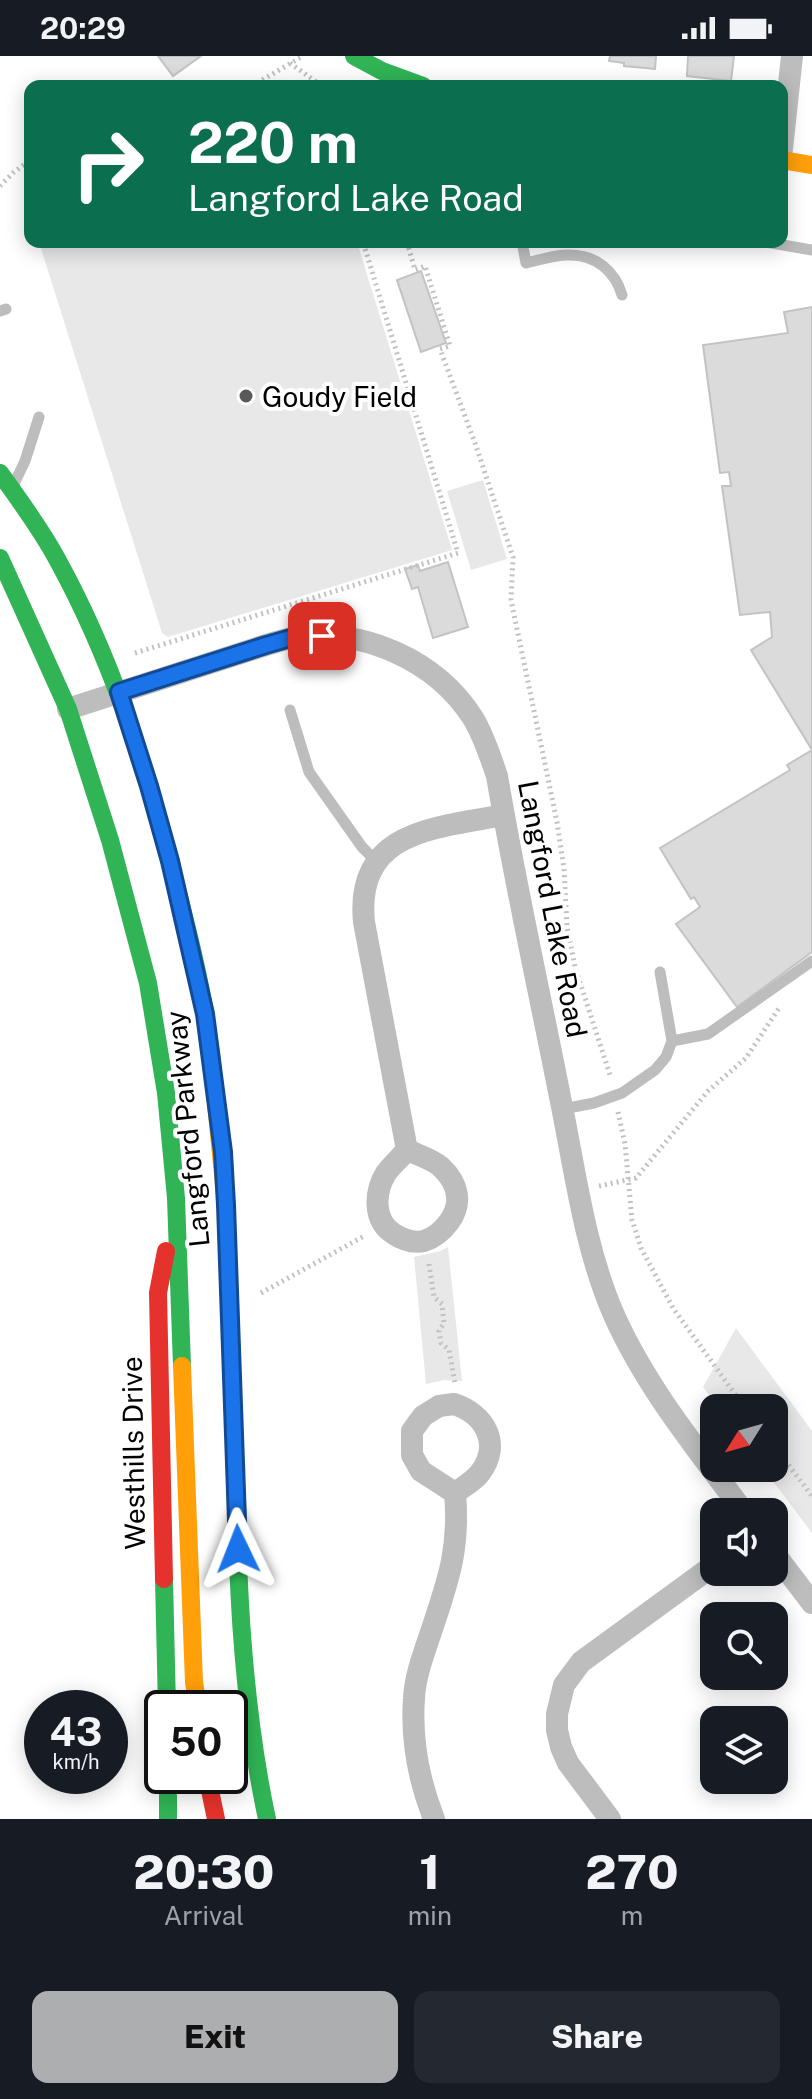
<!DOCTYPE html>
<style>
body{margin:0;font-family:"Public Sans",sans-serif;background:#242831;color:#f1f3f6;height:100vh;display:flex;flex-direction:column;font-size:30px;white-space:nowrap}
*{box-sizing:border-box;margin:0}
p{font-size:26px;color:#9ea1a6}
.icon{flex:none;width:44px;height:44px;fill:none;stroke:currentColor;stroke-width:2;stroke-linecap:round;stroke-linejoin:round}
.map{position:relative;height:1763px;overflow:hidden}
.sheet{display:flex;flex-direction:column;background:#171b24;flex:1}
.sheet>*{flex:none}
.top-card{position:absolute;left:24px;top:24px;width:764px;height:168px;border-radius:16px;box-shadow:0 4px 20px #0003;background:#0b6e4f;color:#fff;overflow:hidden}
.needle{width:52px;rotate:233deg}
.buttons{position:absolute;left:700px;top:1338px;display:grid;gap:16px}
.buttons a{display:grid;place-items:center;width:88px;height:88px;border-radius:16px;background:#171b24;box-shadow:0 4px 20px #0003;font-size:40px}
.speed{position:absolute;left:24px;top:1634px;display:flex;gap:16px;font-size:40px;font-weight:700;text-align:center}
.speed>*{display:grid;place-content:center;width:104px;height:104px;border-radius:50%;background:#171b24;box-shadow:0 4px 20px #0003;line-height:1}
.speed small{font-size:20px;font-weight:400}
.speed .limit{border:4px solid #111;border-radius:12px;background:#fff;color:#111}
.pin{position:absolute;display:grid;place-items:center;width:68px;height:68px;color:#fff;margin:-34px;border-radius:16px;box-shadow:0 4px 12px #0006}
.me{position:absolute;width:88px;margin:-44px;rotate:358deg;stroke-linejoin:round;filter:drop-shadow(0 0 6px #0008)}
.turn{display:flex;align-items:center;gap:28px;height:168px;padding:0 32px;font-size:36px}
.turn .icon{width:104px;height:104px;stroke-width:2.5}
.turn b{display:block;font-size:56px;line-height:68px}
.eta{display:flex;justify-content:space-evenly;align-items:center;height:136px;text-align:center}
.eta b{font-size:48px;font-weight:800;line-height:56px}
.action{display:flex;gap:16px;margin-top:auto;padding:16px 32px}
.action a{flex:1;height:92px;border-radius:16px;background:#adaeaf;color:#111;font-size:32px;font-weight:800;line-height:92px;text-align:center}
.action a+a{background:#242831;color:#f1f3f6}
.status{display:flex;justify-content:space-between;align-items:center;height:56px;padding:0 40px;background:#171b24;direction:ltr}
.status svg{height:22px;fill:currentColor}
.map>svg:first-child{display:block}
</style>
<div class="status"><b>20:29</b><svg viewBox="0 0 49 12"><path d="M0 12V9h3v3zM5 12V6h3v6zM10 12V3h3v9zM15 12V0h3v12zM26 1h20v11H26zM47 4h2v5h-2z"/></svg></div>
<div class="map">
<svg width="812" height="1763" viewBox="0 0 812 1763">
<rect width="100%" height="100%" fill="#fff"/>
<path fill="#e8e8e8" d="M39 186H357L452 494 168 581 162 577Z
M483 424 507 503 471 514 447 435Z
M448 1191 462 1325 444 1324 426 1328 414 1201 440 1195Z
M736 1272 812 1375V1477L763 1412H774V1352H719L703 1331Z"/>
<path fill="#dbdbdb" stroke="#c3c3c3" stroke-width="2" d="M158 0H201L173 20Z
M610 0H656L655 13 624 10V7L609 5Z
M688 0H734L731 25 687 20Z
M421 215 446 287 421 296 397 224Z
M812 251V896L737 951 676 868 700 851 694 841 691 843 660 792 790 714 787 709 812 694 751 594 772 581 770 556 740 559 722 430H731L729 416 720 417 703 289 788 277 784 256Z
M448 506 468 571 433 582 418 531 412 533 405 513 418 509 420 515Z"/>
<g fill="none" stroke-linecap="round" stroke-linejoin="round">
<path stroke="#c2c2c2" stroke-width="5" stroke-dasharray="2 4" stroke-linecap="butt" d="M290 7 322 30
M252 30 303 0
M0 130 13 117 30 104
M407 186 415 214 425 210 450 290 440 293 475 387 513 501 511 544 557 766 564 813 567 871 575 911 611 1022
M135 597 458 497 363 186
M618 1056 625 1088 632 1164 641 1192 673 1252 745 1352
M599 1130 636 1122 708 1035 746 1002 779 952
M429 1208 434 1241 442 1248 444 1267 439 1275 441 1287 449 1294 455 1328
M261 1237 366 1179
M774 1390 812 1440"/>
<path stroke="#bdbdbd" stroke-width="11" d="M522 186 526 207C540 204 556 198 570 199 596 199 615 215 622 239
M766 186 812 194
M0 255 6 253
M14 428 25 405 39 361
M290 654 309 716 362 791 377 806
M672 985 708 978 812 905
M563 1053 594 1047 622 1037 655 1014 666 1001 672 985 660 916"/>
<path stroke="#bdbdbd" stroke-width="22" d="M782 93 792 0
M68 653 266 589C276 586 286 583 296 581 363 572 436 604 473 662 484 680 490 700 497 720 515 827 539 934 560 1041 575 1113 584 1191 614 1259 646 1331 697 1393 744 1456
M407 1094 364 866C355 774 436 772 504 759
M407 1094C418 1099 432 1103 441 1111 458 1127 463 1147 449 1166 443 1174 434 1182 424 1185 414 1187 403 1184 394 1178 373 1165 374 1137 386 1117 392 1109 401 1101 407 1094Z
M454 1348C485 1358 502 1388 480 1417 474 1425 463 1431 455 1437L421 1415 412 1399V1375L423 1360 439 1350Z
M774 1497 812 1547
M434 1763C419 1725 411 1684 414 1642 415 1620 424 1597 431 1576 448 1525 460 1493 455 1437
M610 1763 568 1707 561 1691 557 1674V1658L564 1629 581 1606 714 1509"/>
<path stroke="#30b455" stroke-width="18" d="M354 0 382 15 423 30
M0 417C20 445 41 473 57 503 110 599 144 704 171 810 184 861 198 912 206 964 210 988 213 1012 215 1037
M0 502 68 653 110 784 148 927 166 1037 176 1142 182 1310
M232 1310C237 1461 235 1614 267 1763
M164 1523 167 1652
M168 1720V1763"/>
<path stroke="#ff9f0a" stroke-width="18" d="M782 104 812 109
M215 1037 226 1149 232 1310
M182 1310 194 1626 198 1652"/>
<path stroke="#e5322d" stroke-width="18" d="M164 1523 158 1237 166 1195
M207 1720 216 1763"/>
</g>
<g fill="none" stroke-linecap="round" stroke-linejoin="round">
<g stroke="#114b97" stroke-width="20">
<path id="route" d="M238 1493 226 1149 223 1096 205 958 170 805 149 730 119 636 266 589 294 581 322 580"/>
</g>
<use href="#route" stroke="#1a73e8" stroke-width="14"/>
</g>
<circle fill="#595959" stroke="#fff" stroke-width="3" cx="246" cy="340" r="8"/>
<g text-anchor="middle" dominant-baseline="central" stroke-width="8" stroke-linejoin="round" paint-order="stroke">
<g font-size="28" fill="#000" stroke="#fff" text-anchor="start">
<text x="262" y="340">Goudy Field</text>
</g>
<g font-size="28" fill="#000" stroke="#fff">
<text transform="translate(553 853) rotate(79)">Langford Lake Road</text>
<text transform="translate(187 1073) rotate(-96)">Langford Parkway</text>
<text transform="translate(133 1397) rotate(-91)">Westhills Drive</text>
</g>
</g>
</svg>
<div class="buttons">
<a><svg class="needle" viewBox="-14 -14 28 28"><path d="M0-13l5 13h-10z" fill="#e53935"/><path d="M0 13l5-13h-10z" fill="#9ea1a6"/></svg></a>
<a><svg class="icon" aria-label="sound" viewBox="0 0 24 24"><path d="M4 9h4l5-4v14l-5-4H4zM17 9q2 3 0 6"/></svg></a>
<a><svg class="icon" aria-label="search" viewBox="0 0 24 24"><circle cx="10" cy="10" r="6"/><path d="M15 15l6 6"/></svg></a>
<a><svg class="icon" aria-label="layers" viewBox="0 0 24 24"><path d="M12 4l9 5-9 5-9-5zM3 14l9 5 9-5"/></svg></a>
</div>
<div class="speed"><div>43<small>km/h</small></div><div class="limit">50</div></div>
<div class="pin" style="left:322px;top:580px;background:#d93025"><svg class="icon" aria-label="arrive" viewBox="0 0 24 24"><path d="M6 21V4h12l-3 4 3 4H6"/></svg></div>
<svg class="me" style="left:238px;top:1493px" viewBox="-20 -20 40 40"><path d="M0-17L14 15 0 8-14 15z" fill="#1a73e8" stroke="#fff" stroke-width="4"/></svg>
<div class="top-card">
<div class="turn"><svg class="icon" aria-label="right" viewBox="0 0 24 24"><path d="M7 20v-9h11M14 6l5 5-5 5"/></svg><div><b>220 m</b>Langford Lake Road</div></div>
</div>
</div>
<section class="sheet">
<div class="eta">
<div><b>20:30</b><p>Arrival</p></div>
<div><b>1</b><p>min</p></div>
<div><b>270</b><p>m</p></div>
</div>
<div class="action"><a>Exit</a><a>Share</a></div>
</section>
